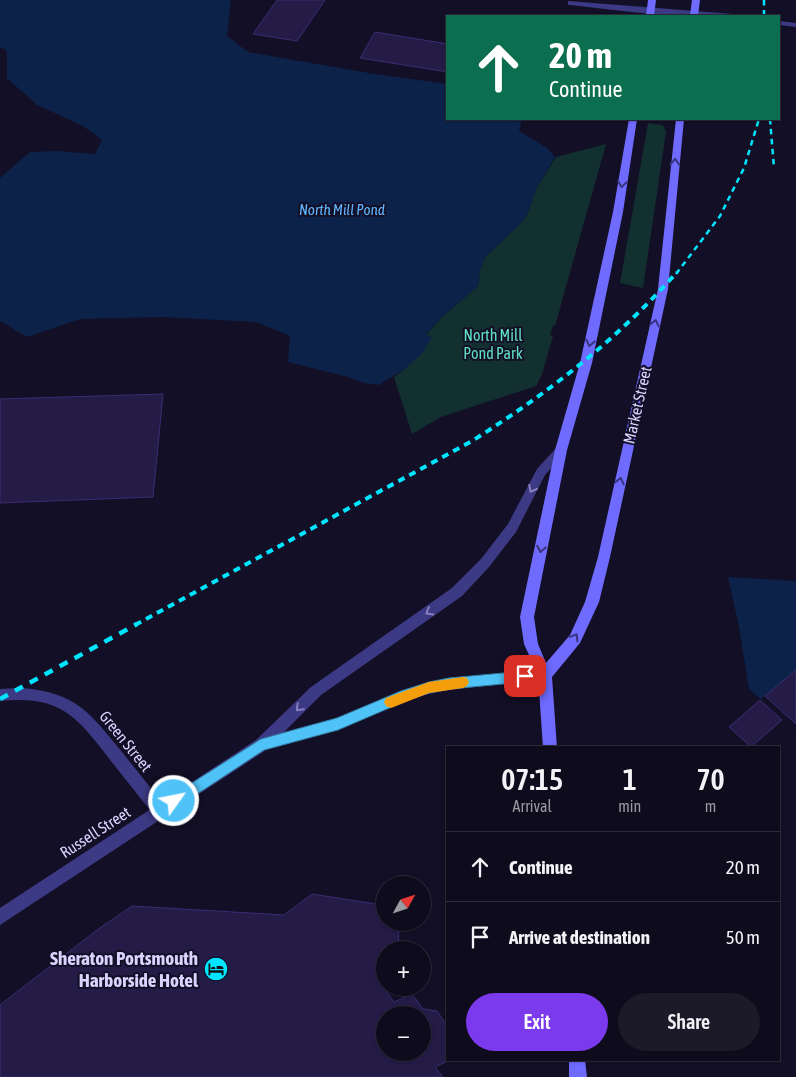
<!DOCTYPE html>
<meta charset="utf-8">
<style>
body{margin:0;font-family:"Asap Condensed",sans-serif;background:#1c1929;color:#f1f3f6;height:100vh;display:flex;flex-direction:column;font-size:19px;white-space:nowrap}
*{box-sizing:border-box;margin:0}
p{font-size:16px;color:#9b9ba3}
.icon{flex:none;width:28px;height:28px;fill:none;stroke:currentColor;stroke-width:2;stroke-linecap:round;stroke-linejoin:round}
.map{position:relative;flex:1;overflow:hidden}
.panel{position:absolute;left:446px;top:746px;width:334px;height:315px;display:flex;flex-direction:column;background:#0e0b1c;border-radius:0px;box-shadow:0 1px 4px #0004,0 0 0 1px #2e2b3b}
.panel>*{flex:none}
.banner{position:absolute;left:446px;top:15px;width:334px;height:105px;border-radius:0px;box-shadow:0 1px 4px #0004,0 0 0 1px #2e2b3b;background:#0b6e4f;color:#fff;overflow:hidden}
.needle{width:32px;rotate:50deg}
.fabs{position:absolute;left:376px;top:876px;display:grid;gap:10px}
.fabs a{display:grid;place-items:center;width:55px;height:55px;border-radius:50%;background:#0e0b1c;box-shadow:0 1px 4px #0004,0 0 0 1px #2e2b3b;font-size:25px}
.pin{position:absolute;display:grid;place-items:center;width:42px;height:42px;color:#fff;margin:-21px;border-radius:10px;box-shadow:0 2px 8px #0006}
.me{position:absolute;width:55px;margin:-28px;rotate:57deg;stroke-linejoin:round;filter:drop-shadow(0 0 4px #0008)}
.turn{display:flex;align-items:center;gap:18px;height:105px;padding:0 20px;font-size:22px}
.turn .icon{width:65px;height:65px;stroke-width:2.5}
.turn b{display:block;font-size:35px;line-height:42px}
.eta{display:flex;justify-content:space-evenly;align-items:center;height:85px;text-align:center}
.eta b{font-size:30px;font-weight:600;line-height:35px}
.primary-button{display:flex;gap:10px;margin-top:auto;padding:10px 20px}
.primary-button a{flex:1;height:58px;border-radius:30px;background:#7c3aed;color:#fff;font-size:20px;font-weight:600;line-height:58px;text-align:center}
.primary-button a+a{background:#1c1929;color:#f1f3f6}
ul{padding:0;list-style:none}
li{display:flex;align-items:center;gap:15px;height:70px;padding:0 20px;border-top:1px solid #2e2b3b}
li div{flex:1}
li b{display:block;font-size:19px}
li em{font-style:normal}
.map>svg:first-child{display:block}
</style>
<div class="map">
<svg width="796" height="1077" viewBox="0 0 796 1077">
<rect width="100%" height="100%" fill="#130f26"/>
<path fill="#12302f" d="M648 123 663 125 666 132 643 288 620 283Z
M606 144 555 326 553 325 550 335 553 336 542 374 536 386 441 417 412 434 394 377 405 369 431 338 426 335 442 317 478 286 480 270 486 256 518 226 527 215 536 189 556 157Z"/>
<path fill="#0c2248" d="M0 0H231L227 36 248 52 369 73 447 84 448 119H522L519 131 547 148 555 157 536 189 527 215 518 226 486 256 480 270 478 286 442 317 426 334 432 338 421 354 405 369 379 385 364 383 348 377 288 362 290 336 256 322 162 317 80 319 27 337 0 321V178L30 152 56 151 95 154 102 140 83 126 37 105 7 78V51L0 47Z
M728 577 796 581V730L749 689 739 627Z"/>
<path fill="#130f26" d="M796 670V733L759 701Z"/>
<path fill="#241b47" stroke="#3b2d73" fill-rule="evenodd" d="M277 0H325L297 41 253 34Z
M375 32 448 44V72L360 58Z
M163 394 153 497 0 503V399Z
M796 670V724L765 696Z
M760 700 782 720 751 747 729 727Z
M312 894 376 904 385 913V922H394L399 928 398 950H385V988H389L386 991 394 1002 412 994 423 1009 437 1011 448 1027V1060H450L435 1067 443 1077H0V1005L97 930 132 906 284 915ZM385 1015H422V1052H385Z"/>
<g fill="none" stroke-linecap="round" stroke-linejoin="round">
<path fill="#3d3a85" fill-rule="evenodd" d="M568 1 733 14 737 16C682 20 625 11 571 5H568Z
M779 21 796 23V27L779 25Z"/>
<path fill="#3d3a85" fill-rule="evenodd" d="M22 688C77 693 89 712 122 752 136 770 151 788 165 806L167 811 165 816 160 818 155 816C140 798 126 780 111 761 77 717 62 695 0 701V689Z"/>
<path fill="#3d3a85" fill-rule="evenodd" d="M561 446 567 450 545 475 516 532 489 567 462 596 321 695 284 732 337 718 401 691 429 682 449 678 545 669 550 671 552 675 550 679 449 690 429 694 408 700 338 730 266 750 0 925V908L256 740 311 687 452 588 481 559 508 524 537 469 557 447Z"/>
<path fill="#6f6bff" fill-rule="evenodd" d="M648 0H656L654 16H646Z
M692 0H700L698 16H690Z
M629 119H637L623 212 592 363 567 450 534 617 538 644 546 663 570 635 585 602 598 557 658 289 676 119H684L668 289 610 557 599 602 580 643 552 677 557 748H543L538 675 524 644 520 617 555 450 580 363 613 212Z
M569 1060H585L587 1077H569Z"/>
<path stroke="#00e5ff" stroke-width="2.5" stroke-dasharray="5.5 4.5" stroke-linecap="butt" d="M764 0V16
M770 119 774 168
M676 274 720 216 744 168 759 119"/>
<path stroke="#00e5ff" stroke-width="4" stroke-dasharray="7 5.5" stroke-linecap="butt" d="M135 625 472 441C548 393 617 340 677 272"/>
<path stroke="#00e5ff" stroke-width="4.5" stroke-dasharray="9 8" stroke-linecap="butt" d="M0 699 137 624"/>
</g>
<defs><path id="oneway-chevron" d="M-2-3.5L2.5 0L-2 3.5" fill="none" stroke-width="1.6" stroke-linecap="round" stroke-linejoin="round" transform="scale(1.25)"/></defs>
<g stroke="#38347d">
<use href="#oneway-chevron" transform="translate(675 162) rotate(-87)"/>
<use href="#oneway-chevron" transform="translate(622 184) rotate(98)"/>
<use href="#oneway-chevron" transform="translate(655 323) rotate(-77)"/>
<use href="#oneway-chevron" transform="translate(590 343) rotate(102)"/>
<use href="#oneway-chevron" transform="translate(620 481) rotate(-78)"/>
<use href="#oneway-chevron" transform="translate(541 549) rotate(101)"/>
<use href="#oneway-chevron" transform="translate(575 637) rotate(-59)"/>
</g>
<g stroke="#837fbc">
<use href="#oneway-chevron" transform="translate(532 489) rotate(118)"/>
<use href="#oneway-chevron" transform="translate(429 612) rotate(149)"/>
<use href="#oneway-chevron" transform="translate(299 708) rotate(135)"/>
</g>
<path fill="#4fc3f7" stroke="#337fa1" d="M525 671 529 672 531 676 529 680 525 682 449 689 429 693 408 700 338 730 264 750 179 806 174 807 170 806 168 801 170 797 261 739 337 718 401 691 429 682 449 678Z"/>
<path fill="#f59e0b" d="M463 677 467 678 469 682 467 686 463 688 429 693 391 708 386 706 384 702 386 698 429 682Z"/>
<defs>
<g id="hotel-disc" transform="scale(1.25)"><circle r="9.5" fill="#00e5ff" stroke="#130f26"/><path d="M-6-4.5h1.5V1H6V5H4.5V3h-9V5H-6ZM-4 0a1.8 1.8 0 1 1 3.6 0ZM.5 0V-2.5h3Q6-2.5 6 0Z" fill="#111"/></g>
</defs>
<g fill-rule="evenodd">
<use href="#hotel-disc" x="216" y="969"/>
</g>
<g text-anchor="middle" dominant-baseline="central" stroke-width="4" stroke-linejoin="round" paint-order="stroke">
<g font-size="15" font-style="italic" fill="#62b6ff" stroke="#130f26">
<text x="342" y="209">North Mill Pond</text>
</g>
<g font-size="16" fill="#5fe0c0" stroke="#130f26">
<text x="493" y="335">North Mill<tspan x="493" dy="18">Pond Park</tspan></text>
</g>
<g font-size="16" fill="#d9d4ff" stroke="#130f26">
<text transform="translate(637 405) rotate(-77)">Market Street</text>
<text transform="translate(126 741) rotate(51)">Green Street</text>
<text transform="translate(95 832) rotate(-33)">Russell Street</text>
</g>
<g font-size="19" font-weight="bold" fill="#d9d4ff" stroke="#130f26" text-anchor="end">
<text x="198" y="958">Sheraton Portsmouth<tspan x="198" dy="22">Harborside Hotel</tspan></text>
</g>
</g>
</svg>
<div class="fabs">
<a><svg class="needle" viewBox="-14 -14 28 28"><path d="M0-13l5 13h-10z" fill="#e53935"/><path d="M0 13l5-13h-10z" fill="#9b9ba3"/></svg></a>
<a>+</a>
<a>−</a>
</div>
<div class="pin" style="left:525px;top:676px;background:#d93025"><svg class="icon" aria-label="arrive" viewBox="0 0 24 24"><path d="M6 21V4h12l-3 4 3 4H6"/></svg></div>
<svg class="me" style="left:174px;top:801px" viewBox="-20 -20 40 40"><circle r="17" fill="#4fc3f7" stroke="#fff" stroke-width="3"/><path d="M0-11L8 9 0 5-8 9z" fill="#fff"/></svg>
<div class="banner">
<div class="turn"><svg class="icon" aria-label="ahead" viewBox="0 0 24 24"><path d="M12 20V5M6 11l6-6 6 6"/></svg><div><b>20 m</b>Continue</div></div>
</div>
<section class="panel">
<div class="eta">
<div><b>07:15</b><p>Arrival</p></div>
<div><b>1</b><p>min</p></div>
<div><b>70</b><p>m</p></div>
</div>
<ul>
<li><svg class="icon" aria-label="ahead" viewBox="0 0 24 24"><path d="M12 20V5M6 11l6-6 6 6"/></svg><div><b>Continue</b></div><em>20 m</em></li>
<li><svg class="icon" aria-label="arrive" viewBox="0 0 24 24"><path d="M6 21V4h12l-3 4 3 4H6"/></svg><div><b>Arrive at destination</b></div><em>50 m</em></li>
</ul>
<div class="primary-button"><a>Exit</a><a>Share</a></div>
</section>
</div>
